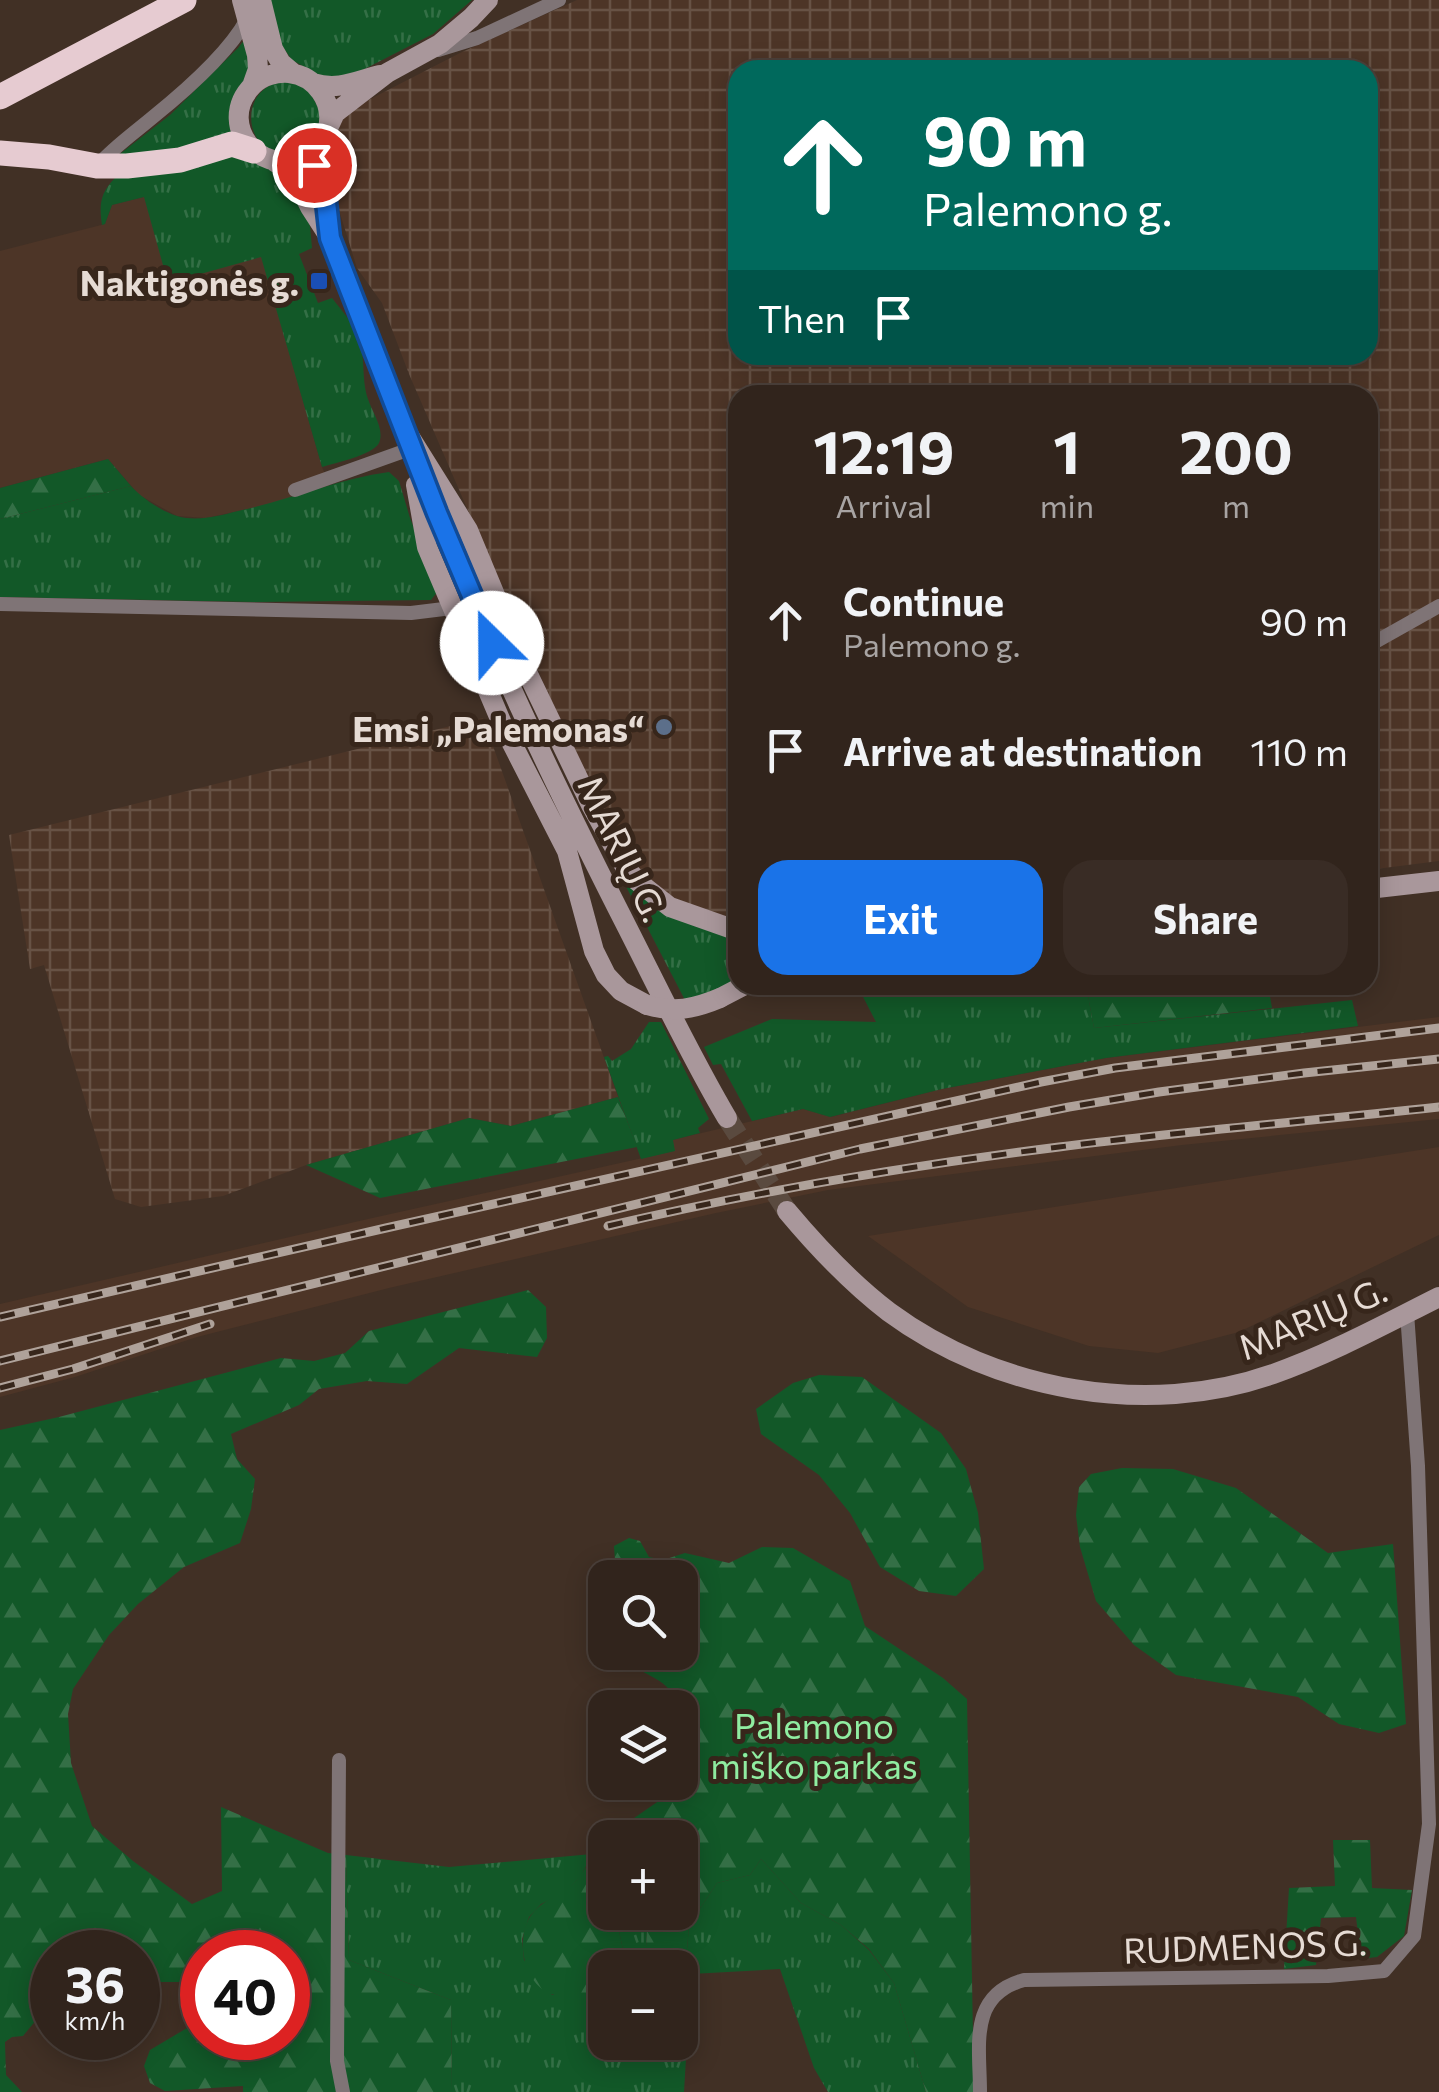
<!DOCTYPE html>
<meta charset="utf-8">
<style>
body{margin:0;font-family:Commissioner,sans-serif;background:#392c25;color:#f1f3f6;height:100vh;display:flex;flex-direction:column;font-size:38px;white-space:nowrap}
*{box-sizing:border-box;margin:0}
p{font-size:32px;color:#a8a4a3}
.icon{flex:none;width:55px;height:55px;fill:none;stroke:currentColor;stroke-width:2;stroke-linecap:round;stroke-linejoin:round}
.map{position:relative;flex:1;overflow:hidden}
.side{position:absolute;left:728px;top:385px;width:650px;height:610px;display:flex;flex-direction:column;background:#31241c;border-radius:30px;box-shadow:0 5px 25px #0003,0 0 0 2px #4c413b}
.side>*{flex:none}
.guide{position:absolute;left:728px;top:60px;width:650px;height:305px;border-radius:30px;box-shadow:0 5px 25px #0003,0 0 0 2px #4c413b;background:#00695c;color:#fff;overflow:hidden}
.buttons{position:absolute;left:588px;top:1560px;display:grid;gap:20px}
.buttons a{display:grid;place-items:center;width:110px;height:110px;border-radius:20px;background:#31241c;box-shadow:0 5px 25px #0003,0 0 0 2px #4c413b;font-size:50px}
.speed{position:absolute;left:30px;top:1930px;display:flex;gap:20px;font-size:50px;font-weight:700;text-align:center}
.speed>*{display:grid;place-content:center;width:130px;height:130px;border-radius:50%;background:#31241c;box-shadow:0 5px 25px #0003,0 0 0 2px #4c413b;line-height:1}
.speed small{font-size:25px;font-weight:400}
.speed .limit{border:15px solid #d22;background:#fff;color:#111}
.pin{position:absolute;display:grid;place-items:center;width:85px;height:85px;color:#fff;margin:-42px;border:5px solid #fff;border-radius:50%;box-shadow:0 2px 10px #0007}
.me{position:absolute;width:110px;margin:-55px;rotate:337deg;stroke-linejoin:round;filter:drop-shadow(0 0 8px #0008)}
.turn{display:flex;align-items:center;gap:35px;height:210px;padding:0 30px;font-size:45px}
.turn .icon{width:130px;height:130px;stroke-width:2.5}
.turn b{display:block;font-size:70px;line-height:85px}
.then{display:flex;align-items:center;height:95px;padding:0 30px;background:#0003;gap:20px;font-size:38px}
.eta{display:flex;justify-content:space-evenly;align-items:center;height:170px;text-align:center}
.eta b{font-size:60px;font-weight:700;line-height:70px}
.cta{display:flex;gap:20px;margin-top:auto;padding:20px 30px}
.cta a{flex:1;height:115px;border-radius:30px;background:#1a73e8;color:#fff;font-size:40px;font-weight:700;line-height:115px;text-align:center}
.cta a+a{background:#392c25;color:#f1f3f6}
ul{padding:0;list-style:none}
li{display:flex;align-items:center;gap:30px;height:130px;padding:0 30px}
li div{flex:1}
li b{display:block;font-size:38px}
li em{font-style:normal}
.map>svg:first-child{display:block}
</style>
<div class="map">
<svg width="1439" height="2092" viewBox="0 0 1439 2092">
<defs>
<pattern id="industrial-grid" width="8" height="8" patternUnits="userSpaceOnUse" patternTransform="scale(2.5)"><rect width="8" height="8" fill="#4d3527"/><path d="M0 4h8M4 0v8" fill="none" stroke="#675245"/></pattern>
<pattern id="grass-tufts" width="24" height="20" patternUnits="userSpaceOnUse" patternTransform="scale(2.5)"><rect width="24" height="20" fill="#125828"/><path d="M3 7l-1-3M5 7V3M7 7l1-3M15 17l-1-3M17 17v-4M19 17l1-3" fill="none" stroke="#346f46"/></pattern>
<pattern id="forest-firs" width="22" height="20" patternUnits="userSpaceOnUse" patternTransform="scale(2.5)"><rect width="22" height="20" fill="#125828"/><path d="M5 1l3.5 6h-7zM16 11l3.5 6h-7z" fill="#346f46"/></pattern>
</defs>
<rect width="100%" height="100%" fill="#413025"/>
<path fill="#4d3527" d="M144 197 262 257 322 467 330 486 271 504 206 518 177 516 139 495 108 459 0 488V251L105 224 112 205Z
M1439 1017V1119L1182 1145 828 1190 716 1213 389 1288 197 1337 75 1377 0 1397V1304L368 1219 674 1151 672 1140 803 1109 831 1117 942 1089 1106 1058Z
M1439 1147V1235L1239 1332 1158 1353 1089 1346 968 1307 868 1236Z"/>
<path fill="url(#industrial-grid)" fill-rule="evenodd" d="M577 0H1439V861L1368 870V395H738L737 922 674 901 629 860 574 752 486 552 409 374 382 303 357 268 326 168 327 155 336 138 342 119 351 109 460 53ZM738 70H1368V355H738Z
M483 718 618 1097 511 1126 469 1118 306 1165 223 1196 141 1207 115 1199 44 965 30 969 9 835Z"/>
<path fill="url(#grass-tufts)" d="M268 0H472L433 34 345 79 319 75 292 60 280 43Z
M245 39 254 63 237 133 221 143 116 157 170 115 238 48Z
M282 81 307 86 324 119 315 142 292 154C285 152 275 151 268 148 248 138 246 107 261 92 267 86 274 83 282 81Z
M242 152 297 186 310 226 312 248 299 254 318 303 332 298C341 310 353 322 358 337 366 356 361 379 368 399 372 412 385 429 379 443 373 455 335 463 322 467L261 257 168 283 144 197 112 205 105 224 102 225C99 205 100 193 115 178Z
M389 472 399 481 410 518 438 591 431 600 255 602 0 597V519L131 486C142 498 161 511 177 516 197 522 218 516 238 511 289 500 338 479 389 472Z
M618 871 737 937V979L720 990 686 1002Z
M828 985H1086L1094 1028 1352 1000 1358 1026 1106 1058 942 1089 830 1117 803 1109 752 1121 721 1064 713 1065 704 1047 772 1019 876 1022 859 989 824 992 823 990Z
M649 1022H661L709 1119 698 1128 700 1133 673 1140 675 1151 641 1159 604 1057 608 1056 612 1061 631 1049Z
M592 1854 581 1876 565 1892 541 1904 529 1917 522 1939 524 1960 552 1995H605V2042H680V1991L684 1989 689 1925 717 1883 750 1875 761 1859 801 1903 841 1925 869 1950 894 1983 926 2092H828L814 2068 780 1969 691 1974 684 2092H452L451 2000 349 1960 346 1855 449 1867Z
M615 1913H621L647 1930 645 1967H619L624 1954Z"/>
<path fill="url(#forest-firs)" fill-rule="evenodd" d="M108 459 131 486 0 519V488Z
M1086 985H1268L1272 1008 1094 1028Z
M618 1097 637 1147 380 1198 306 1165 469 1118 511 1126Z
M528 1290 546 1307 547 1338 537 1357 459 1348 407 1384 367 1381 319 1389 299 1405 231 1434 237 1459 255 1479 251 1509 240 1543 184 1567 138 1604 109 1635 73 1689 68 1714 71 1763 92 1826 133 1861 192 1904 222 1891 221 1807 328 1853 346 1855 349 1960 451 2000 452 2092H243V2086L165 2091 150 2083 144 2066 150 2050 187 2028 191 2020 195 1982H138V1952H52V1982L32 1983V2000L37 2019 23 2036 12 2037 5 2042 6 2075 22 2092H0V1430L59 1417 281 1358 314 1361 345 1353 369 1331ZM202 1952H288V2038H202Z
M819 1375 862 1377 941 1433 966 1469 978 1513 984 1569 956 1596 919 1591 880 1567 850 1513 819 1475 761 1434 756 1409 793 1383Z
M1122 1468 1173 1469 1236 1488 1328 1553 1393 1544 1406 1724 1379 1733 1339 1724 1298 1697 1176 1675 1134 1645 1096 1601 1080 1547 1076 1515 1079 1487 1091 1474Z
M629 1538 640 1541 649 1557 663 1560 685 1553 729 1563 762 1547 793 1548 850 1581 865 1626 943 1678 967 1699 974 2092H926L894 1983 869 1949 841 1925 801 1903 761 1859 750 1875 717 1883 689 1925 684 1989 680 1991V1968L645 1967 647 1930 621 1913 680 1912V1838H605L666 1796 680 1782V1708L676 1707C674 1681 649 1678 631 1664 626 1661 623 1656 619 1653L680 1652V1578L616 1577 614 1546Z
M605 1838V1912L615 1913 624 1954 619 1967 605 1968V1995C592 1995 562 1998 551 1994 522 1983 515 1936 532 1914 545 1897 567 1894 580 1876 590 1863 594 1851 605 1838Z
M1333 1840H1370L1372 1888 1412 1890 1404 1936 1377 1957 1361 1959 1356 1917 1321 1918 1316 1965 1284 1969 1289 1888 1335 1886Z"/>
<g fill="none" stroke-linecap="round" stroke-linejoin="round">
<path stroke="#5a4a3f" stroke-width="20" stroke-dasharray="20 10" stroke-linecap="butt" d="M727 1118 787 1211"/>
<path stroke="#7f7476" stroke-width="14" d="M438 50 477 38 559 0
M98 165C114 147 134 133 153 117 184 92 228 54 247 19
M295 490 410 449
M0 604 411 613 452 608
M1368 646 1439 606
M339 1760 337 2061 343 2092
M980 2092C980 2046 968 1995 1024 1980L1328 1976 1384 1971 1414 1936 1429 1824 1418 1466 1407 1313"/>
<path stroke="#a9979b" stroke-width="20" d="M242 0 257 55 258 69 252 86
M261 0 273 49 281 63 294 74
M313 83C338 91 356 81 380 75
M329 126 335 113 387 73 440 44 471 18 488 0
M318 147C270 190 211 127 253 85 262 76 276 72 289 73 316 76 334 102 328 128 325 141 315 150 315 164 314 176 322 189 325 200 328 210 328 221 329 231
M275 162 293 173 310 207 330 238 408 434 468 530 527 672 591 805 624 865 637 881 670 907 738 931
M424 478C482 633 553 782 628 929 660 992 691 1057 727 1118
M416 485 427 547 503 726 567 851 594 951 606 975 621 991 647 1005
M1368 889 1439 881
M778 985 784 987 797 985
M720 998 745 985
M787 1211C818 1248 851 1283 889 1312 996 1391 1148 1418 1273 1374 1330 1354 1385 1324 1439 1297"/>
<path stroke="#e6cbd1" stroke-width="25" d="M0 97 184 0
M0 153 49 157 97 166H127L180 160 232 144 254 151"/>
<g stroke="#afa29a" stroke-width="9">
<path id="rail" d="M608 1226C757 1191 908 1166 1059 1147 1185 1131 1313 1121 1439 1107
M0 1317 386 1228 1041 1082 1115 1068 1439 1028
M0 1361 860 1149 1069 1107 1159 1092 1304 1073 1439 1059
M0 1388 73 1369 210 1324"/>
</g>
<use href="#rail" stroke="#37261b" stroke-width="5" stroke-dasharray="15" stroke-linecap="butt"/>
<path stroke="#a9979b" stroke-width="20" d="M647 1005C674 1013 694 1009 720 998"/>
</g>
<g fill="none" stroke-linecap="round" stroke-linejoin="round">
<g stroke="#114b97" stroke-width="25">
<path id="route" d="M314 165 326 202 330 238 437 513 492 643"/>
</g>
<use href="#route" stroke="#1a73e8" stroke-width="18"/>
</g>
<rect fill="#1a4fb4" stroke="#37261b" stroke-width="4" x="309" y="271" width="20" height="20" rx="5"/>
<circle fill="#5c6f8a" stroke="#37261b" stroke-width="4" cx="664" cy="727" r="10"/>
<g text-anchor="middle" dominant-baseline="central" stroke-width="10" stroke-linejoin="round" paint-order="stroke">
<g font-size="35" font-weight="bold" fill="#e6dbd4" stroke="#37261b" text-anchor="end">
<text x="299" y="281">Naktigonės g.</text>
<text x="644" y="727">Emsi „Palemonas“</text>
</g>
<g font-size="35" fill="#e6dbd4" stroke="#37261b">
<text transform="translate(624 848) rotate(64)">MARIŲ G.</text>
<text transform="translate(1312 1317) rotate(-23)">MARIŲ G.</text>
<text transform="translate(1245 1945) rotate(-2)">RUDMENOS G.</text>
</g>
<g font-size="35" fill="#90eda1" stroke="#37261b">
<text x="814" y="1724">Palemono<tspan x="814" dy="40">miško parkas</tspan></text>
</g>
</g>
</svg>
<div class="buttons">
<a><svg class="icon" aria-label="search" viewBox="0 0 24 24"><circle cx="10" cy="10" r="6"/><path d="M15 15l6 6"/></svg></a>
<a><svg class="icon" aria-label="layers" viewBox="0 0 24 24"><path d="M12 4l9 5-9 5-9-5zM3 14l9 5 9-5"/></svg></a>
<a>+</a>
<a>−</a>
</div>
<div class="speed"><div>36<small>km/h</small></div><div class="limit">40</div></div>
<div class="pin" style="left:314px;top:165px;background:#d93025"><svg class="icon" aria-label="arrive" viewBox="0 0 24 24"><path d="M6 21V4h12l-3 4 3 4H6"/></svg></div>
<svg class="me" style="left:492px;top:643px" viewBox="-20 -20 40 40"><circle r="19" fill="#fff"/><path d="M0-13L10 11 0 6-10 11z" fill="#1a73e8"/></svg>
<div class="guide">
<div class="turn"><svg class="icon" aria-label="ahead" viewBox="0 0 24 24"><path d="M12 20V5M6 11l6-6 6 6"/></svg><div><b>90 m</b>Palemono g.</div></div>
<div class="then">Then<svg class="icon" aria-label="arrive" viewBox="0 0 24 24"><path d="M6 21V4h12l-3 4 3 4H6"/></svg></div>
</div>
<section class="side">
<div class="eta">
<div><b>12:19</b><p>Arrival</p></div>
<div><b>1</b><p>min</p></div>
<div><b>200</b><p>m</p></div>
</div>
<ul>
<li><svg class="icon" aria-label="ahead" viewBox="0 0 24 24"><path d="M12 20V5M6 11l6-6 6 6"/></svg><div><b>Continue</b><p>Palemono g.</p></div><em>90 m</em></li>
<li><svg class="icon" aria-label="arrive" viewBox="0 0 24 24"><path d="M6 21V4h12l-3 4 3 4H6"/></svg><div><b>Arrive at destination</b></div><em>110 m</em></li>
</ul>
<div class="cta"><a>Exit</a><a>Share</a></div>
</section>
</div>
